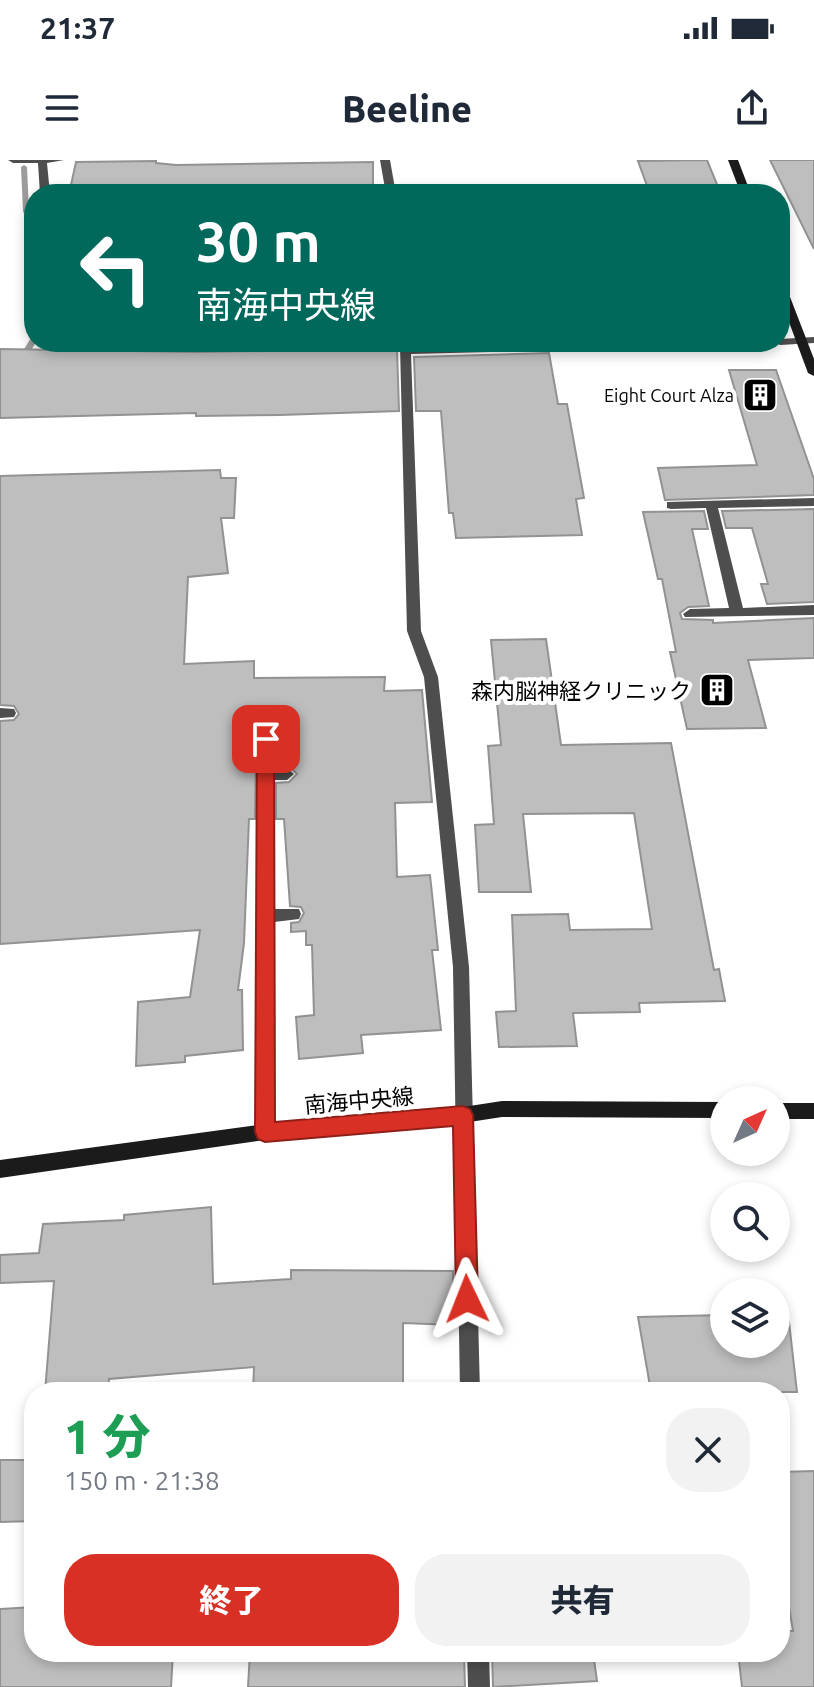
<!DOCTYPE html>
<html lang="ja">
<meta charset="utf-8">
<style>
body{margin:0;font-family:Ubuntu,"Noto Sans JP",sans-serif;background:#f2f2f3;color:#1f2937;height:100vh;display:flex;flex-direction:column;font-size:30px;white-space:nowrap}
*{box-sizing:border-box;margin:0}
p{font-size:26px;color:#747a83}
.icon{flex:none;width:44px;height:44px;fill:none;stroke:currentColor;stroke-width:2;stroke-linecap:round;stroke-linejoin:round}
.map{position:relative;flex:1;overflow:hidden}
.drawer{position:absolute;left:24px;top:1222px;width:766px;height:280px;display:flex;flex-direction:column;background:#fff;border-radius:32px;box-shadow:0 4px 12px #0003}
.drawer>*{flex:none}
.banner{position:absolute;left:24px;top:24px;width:766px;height:168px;border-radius:32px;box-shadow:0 4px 12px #0003;background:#00695c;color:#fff;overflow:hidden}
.needle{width:52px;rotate:45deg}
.controls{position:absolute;left:710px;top:926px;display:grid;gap:16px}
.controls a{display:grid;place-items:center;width:80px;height:80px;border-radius:50%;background:#fff;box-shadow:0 4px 12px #0003;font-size:40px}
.pin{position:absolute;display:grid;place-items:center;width:68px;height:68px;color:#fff;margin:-34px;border-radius:16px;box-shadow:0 4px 12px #0006}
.me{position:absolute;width:88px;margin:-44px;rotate:358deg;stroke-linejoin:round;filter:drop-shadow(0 0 6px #0008)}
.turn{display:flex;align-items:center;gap:28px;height:168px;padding:0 40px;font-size:36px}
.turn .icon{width:104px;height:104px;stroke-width:2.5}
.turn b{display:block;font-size:56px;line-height:68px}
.round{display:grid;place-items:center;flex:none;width:84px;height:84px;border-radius:32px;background:#f2f2f3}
.headline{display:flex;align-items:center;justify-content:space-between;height:136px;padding:0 40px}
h1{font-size:48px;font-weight:800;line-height:60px;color:#1e9e55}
.cta{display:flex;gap:16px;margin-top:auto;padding:16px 40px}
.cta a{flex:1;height:92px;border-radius:32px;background:#d93025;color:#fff;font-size:32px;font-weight:800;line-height:92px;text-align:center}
.cta a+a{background:#f2f2f3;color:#1f2937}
.status{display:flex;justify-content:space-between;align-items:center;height:56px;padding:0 40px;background:#fff;direction:ltr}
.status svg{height:22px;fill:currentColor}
header{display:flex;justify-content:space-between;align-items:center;height:104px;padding:0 40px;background:#fff;font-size:36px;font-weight:800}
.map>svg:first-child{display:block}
</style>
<div class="status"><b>21:37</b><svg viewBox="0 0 49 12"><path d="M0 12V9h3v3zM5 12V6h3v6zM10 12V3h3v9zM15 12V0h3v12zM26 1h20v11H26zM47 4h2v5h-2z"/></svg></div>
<header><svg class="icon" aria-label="menu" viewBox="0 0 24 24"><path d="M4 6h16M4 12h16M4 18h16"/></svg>Beeline<svg class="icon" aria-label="share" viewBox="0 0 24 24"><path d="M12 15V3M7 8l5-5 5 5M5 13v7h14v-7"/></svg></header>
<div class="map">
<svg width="814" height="1527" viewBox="0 0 814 1527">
<rect width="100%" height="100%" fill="#fff"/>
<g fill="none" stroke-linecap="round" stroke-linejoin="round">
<path fill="#9c9c9c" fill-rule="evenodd" d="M24 5 27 7 29 51 34 64V76L31 74 23 51 21 7Z
M31 178H34V182H36L23 204H17L16 202Z"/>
</g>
<path fill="#bebebe" stroke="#929292" stroke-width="2" d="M707 0 721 34H650L638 1Z
M770 0H814V89Z
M156 1V3L176 5 373 2V34H69L76 2Z
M0 189 196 192 397 189 399 251 280 255 196 256V253L0 258Z
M549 193 558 244H567L584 338 576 339 582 375 456 378 453 353H449L441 251H416L414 197Z
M729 210H776L814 319V335L665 340 658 308 757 305Z
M220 310 221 318H236L234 358H221L228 413 188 417 184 504 254 501V518L385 517 384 531 422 530 432 642 395 643 397 717 430 715 438 790H432L441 870 361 875 363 893 299 899 296 857 314 855 312 785H306V771L291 772V763L299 762 304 753 301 747 290 746 284 659H276V623L289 622 297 614 289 606H276V579L266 571 256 579 255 659H249L244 783 238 830H242L243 890 185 896V902L136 906 138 842 190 837 200 770 0 784V561L14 560 19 554 14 546 0 545V316Z
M814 349V442L767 444 761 424H768L752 368H726L722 351Z
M704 351 708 369H692L709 446 688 447 680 453 682 459 713 460V463L814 458V498L748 500 766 568 687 569 670 492H676L662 419H658L643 352Z
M546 479 561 585 671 583 714 810 719 809 725 841 639 843 640 852 573 853 577 886 499 887 496 852 516 851 512 755 568 754 570 770 652 769 634 653 523 654 531 732H479L475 665 494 664 488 586 501 585 491 480Z
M211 1047 213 1124 291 1119V1110L453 1111V1165L403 1163V1228L317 1227V1232H253L254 1207 109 1219 108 1232H45L54 1121 0 1123V1095L39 1093 43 1064 124 1060V1055Z
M776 1153H788L797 1232H677V1228L650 1226 638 1157 724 1155V1184H776Z
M0 1300H34V1361L0 1362Z
M814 1311V1527H742L738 1492H780V1471H793L780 1392V1312Z
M34 1447V1492H173L171 1527H0V1449Z
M250 1492H464L465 1527H248Z
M492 1492H593L597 1521 493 1527Z"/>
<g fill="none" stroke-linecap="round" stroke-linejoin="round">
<path fill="#4e4e4e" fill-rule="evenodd" d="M8 0H64L47 3 50 34H40L38 3H13Z
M380 0H390L396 34H386Z
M814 177V183L780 185 775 182H780V179Z
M181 182H410L411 188 632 182H767L762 185 411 194 421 471 438 517 469 807 480 1232H460L453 807 424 517 407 471 400 186 110 189 105 186 110 183Z
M814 338V346L718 348 743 448 814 445V455L685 457 683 454 690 449 729 448 706 348 671 349 667 348V342Z
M0 548 14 549 16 553 14 557 0 558Z
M266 574 273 579V609L287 608 294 614 287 620H273L274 749H299L301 754 299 759 274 762V972L271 978 265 980 259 978 256 972 258 615 259 579Z
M467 1492H489L490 1527H468Z"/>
<path fill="#1b1b1b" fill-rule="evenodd" d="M728 0H738L751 34H741Z
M780 121 785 124 814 199V216L808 213 780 138Z
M502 941 724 942V958L502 957 463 963 265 980 0 1018V1000L265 964 463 947Z
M776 943H814V959H776Z"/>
</g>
<path fill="#d93025" stroke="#8d1f18" stroke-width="2" d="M266 573 274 579 275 962 463 946 470 949 473 955 478 1139 475 1147 467 1150 460 1147 456 1139 453 966 265 982 258 979 255 972 257 579Z"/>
<defs>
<g id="building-square" transform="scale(1.8)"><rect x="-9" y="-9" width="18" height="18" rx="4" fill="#000" stroke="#fff"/><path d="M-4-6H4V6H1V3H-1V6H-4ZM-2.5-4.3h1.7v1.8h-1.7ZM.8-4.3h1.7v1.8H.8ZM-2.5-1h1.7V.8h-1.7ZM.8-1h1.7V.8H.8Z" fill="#fff"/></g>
</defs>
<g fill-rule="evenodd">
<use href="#building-square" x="760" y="235"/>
<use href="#building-square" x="717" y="530"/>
</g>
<g text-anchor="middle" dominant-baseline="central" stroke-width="8" stroke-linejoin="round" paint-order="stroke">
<g font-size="18" fill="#000" stroke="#fff" text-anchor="end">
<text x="734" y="235">Eight Court Alza</text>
</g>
<g font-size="22" fill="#000" stroke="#fff" text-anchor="end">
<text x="691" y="530">森内脳神経クリニック</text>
</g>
<g font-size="22" fill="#000" stroke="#fff">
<text transform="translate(359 940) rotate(-5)">南海中央線</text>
</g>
</g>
</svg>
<div class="controls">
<a><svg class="needle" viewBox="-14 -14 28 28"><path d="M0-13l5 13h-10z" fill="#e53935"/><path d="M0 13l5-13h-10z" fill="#747a83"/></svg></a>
<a><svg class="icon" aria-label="search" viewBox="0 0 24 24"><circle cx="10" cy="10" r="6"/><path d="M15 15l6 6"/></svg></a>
<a><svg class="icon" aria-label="layers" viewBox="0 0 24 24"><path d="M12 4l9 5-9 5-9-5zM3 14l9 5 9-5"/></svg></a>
</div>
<div class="pin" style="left:266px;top:579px;background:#d93025"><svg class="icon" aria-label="arrive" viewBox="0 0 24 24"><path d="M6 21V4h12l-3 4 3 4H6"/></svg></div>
<svg class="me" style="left:467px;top:1139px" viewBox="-20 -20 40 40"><path d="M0-17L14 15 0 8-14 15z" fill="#d93025" stroke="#fff" stroke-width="4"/></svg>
<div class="banner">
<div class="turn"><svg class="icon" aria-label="left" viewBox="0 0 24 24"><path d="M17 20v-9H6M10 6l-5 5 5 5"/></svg><div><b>30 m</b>南海中央線</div></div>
</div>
<section class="drawer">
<div class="headline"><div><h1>1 分</h1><p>150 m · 21:38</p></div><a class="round"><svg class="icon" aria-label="close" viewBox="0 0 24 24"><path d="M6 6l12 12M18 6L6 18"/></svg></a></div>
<div class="cta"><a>終了</a><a>共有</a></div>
</section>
</div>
